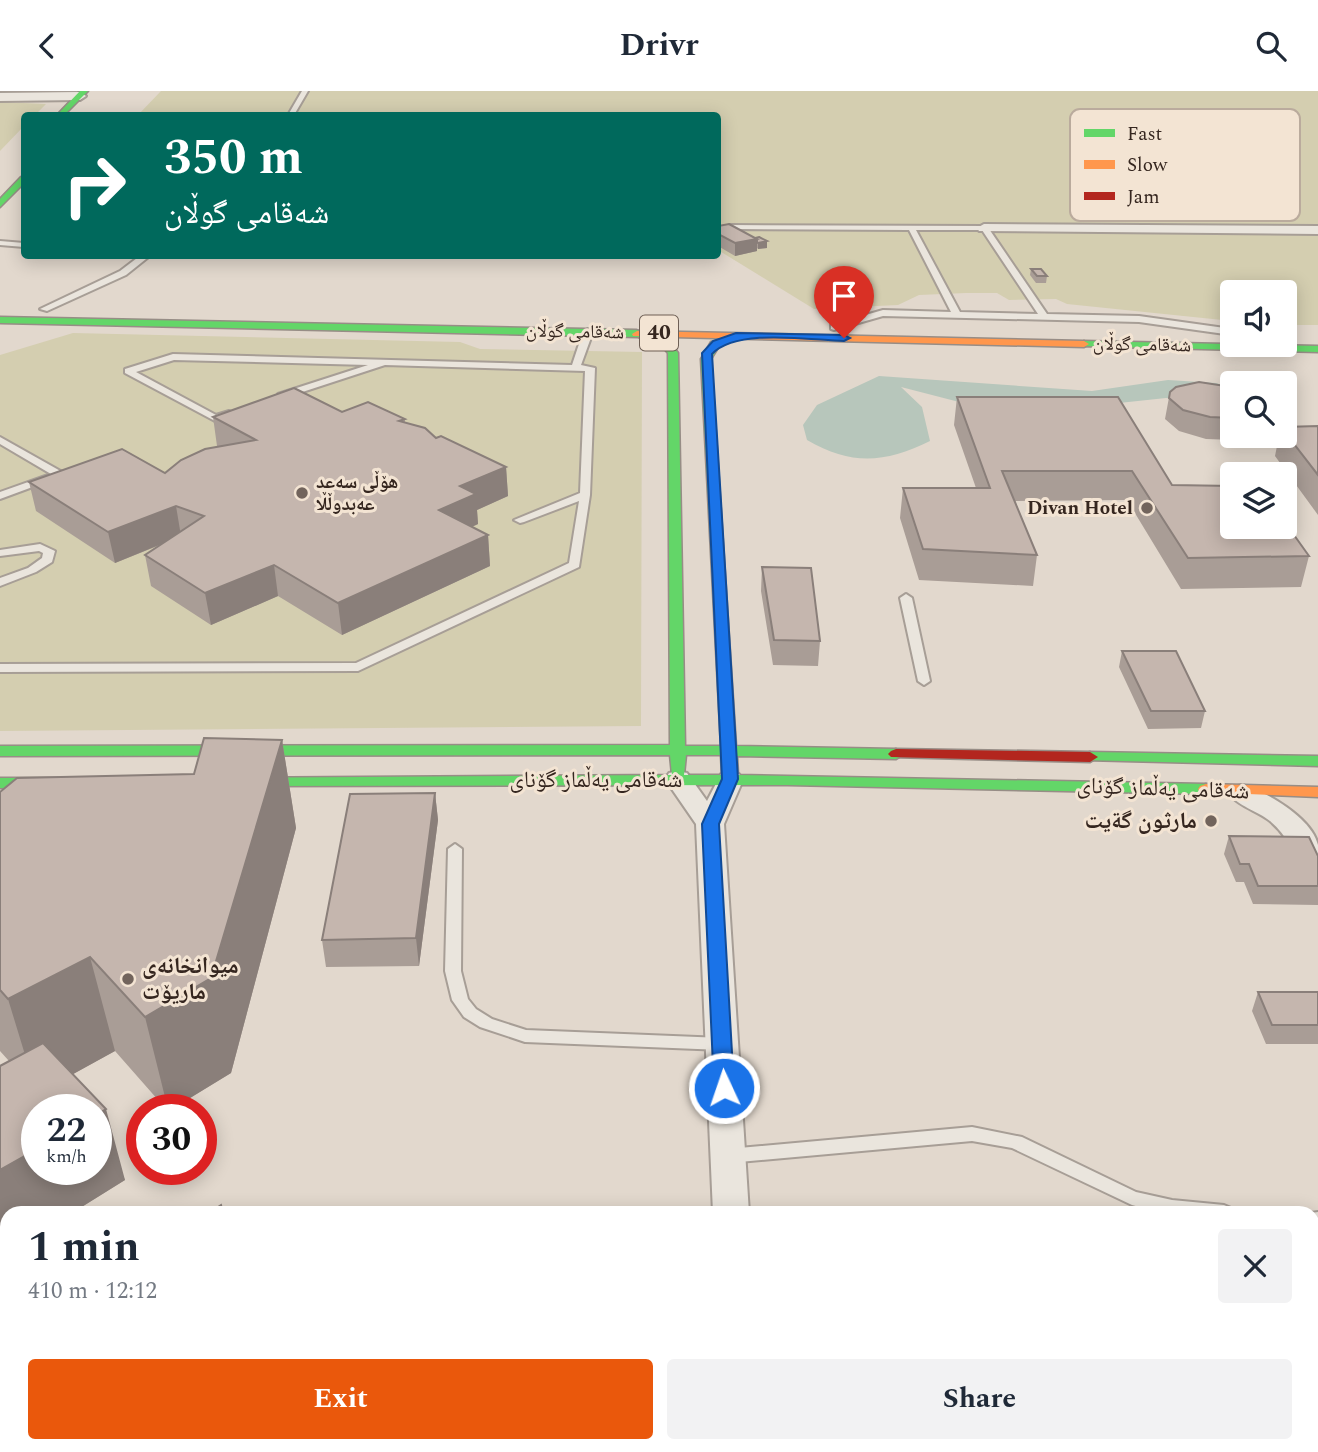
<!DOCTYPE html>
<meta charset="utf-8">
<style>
body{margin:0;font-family:Spectral,"Noto Naskh Arabic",serif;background:#f2f2f3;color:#1f2937;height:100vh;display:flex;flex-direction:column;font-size:26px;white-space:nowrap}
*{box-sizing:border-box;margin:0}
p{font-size:23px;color:#747a83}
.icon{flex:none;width:38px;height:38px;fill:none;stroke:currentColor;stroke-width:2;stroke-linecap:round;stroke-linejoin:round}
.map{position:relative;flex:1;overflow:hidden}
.panel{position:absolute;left:0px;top:1115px;width:1320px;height:247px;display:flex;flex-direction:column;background:#fff;border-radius:21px 21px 0 0;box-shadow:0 4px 18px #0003}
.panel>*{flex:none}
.hud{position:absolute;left:21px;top:21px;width:700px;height:147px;border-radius:7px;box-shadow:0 4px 18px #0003;background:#00695c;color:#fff;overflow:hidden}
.buttons{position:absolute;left:1220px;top:189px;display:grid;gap:14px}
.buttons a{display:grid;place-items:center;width:77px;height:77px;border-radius:7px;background:#fff;box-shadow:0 4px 18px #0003;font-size:35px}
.speed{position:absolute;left:21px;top:1003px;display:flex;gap:14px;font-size:35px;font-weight:700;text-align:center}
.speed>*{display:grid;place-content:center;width:91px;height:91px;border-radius:50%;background:#fff;box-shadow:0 4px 18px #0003;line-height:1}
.speed small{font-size:18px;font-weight:400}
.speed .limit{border:10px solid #d22;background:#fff;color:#111}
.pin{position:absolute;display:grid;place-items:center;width:60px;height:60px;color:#fff;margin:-72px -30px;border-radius:50% 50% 50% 0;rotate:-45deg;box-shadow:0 0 7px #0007}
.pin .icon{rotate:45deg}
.me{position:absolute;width:77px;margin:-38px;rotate:357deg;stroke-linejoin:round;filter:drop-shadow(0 0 5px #0008)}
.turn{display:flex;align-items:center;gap:24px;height:147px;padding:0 28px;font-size:32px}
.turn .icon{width:91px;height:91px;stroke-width:2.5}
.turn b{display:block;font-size:49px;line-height:60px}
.round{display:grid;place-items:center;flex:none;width:74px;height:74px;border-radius:7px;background:#f2f2f3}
.summary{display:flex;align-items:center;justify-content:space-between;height:119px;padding:0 28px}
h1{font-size:42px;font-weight:700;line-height:52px}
.primary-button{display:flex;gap:14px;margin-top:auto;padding:14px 28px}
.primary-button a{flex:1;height:80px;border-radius:7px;background:#ea580c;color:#fff;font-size:28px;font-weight:700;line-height:80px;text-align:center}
.primary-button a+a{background:#f2f2f3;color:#1f2937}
header{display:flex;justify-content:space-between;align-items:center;height:91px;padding:0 28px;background:#fff;font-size:32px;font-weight:700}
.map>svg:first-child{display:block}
</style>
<header><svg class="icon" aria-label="back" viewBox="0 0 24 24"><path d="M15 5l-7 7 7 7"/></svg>Drivr<svg class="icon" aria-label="search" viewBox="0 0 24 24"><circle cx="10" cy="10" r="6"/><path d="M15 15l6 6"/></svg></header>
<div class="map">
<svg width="1318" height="1361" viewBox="0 0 1318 1361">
<rect width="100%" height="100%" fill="#e2d8cd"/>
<path fill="#d4ceb0" d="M161 0H1318V234H1285L1284 201H1232V230L1067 213 1056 208 1009 209 997 202H966L919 204 898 214 814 218 718 159V24H138Z
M0 11 46 13 35 24H24V35L0 60Z
M73 242 460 251 480 258 642 261 641 635 0 640V264Z"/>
<path fill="#b7c6bb" d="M879 285 1092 300 1168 289 1216 292 1232 297 1203 310 1166 307 1072 317 963 312 901 296 922 316 930 350C885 372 852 375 807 349L803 334 817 314Z"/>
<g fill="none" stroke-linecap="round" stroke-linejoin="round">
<g stroke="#a79e96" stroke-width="4">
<path id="lane" d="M302 0H308L294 24H288Z
M730 134 984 135H987L1047 223 1139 225 1232 238V244L1139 231 883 225 834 239 831 238V234L883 219 951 221 909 139 738 138 745 144 741 146 727 138 726 136ZM916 139H982L1038 223 960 221Z
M0 150 24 152V156L0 154Z
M141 164H151L126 184 47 220 40 218 120 180Z
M588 238 593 241 581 274 595 277 590 404 579 476 358 580 0 581V573L356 572 569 472 579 410 524 431 520 432 514 429 580 402 585 280 385 274 281 308 278 307V303L368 274 174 269 136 281 216 324 229 320 234 323 215 330 125 282V278L173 263 572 274 583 241Z
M0 346 64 382 65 384 0 408V401L51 383 0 353Z
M40 453 55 460 52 471 36 481 0 495V487L28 477 42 467 43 462 39 460 0 465V459Z
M906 503 912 507 930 590 924 594 918 590 900 507Z
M455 753 462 758 461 880 468 908 476 918 492 928 526 939 722 947 728 949 731 953 728 957 722 959 525 951 480 936 464 926 452 909 445 880 448 758Z
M972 1036 1022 1046 1136 1101 1172 1109 1224 1114 1231 1117 1233 1122H1161L1132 1114 1012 1057 972 1050 728 1072 722 1070 719 1065 722 1060 728 1058Z
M1318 1121V1137H1312L1311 1122Z"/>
</g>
<g stroke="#a79e96" stroke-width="4">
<path id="street" d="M0 2 80 1 86 5 80 9 0 10Z
M984 133 1318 135V143L979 140 977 137Z
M678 680 687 682 707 710 721 683H739L743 689 724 733 749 1122H713L696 733 665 688 669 682Z
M1242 694C1266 700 1312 727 1318 754 1318 764 1318 777 1318 787L1308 784C1295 765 1288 745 1270 730 1258 720 1237 715 1229 702L1233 696Z
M723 1354H763V1361H723Z"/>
</g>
<g stroke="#978d86" stroke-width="3">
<path id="fast" d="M80 0H88L64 24H57Z
M21 86H24V92L0 116V108Z
M0 226 636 239 669 250 678 262 685 655H721L701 268 711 251 740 243V247L719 255 711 268 736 655 896 658 904 663 896 668 737 665 738 684 1206 693 1214 698 1206 703 788 694 239 695 233 693 231 690 233 687 672 684 670 664 0 665V655L670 654 668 262 661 254 638 246 0 232ZM686 664H721L722 684H684Z
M1084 250 1318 255V261L1080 255 1079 253Z
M1090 661 1318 665V675L1084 669 1082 666 1084 663Z
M0 687H62L70 692 62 697H0Z"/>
</g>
<g stroke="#978d86" stroke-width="3">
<path id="slow" d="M637 240 1084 250 1089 253 1084 256 633 245 632 243Z
M1206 693 1318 696V706L1200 701 1198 698 1200 695Z"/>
</g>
<g stroke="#978d86" stroke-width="3">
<path id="jam" d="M896 658 1090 661 1098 666 1090 671 891 666 888 663 891 660Z"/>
</g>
<use href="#lane" fill="#eae5dd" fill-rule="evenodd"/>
<use href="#street" fill="#eae5dd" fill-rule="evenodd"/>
<use href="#fast" fill="#63d668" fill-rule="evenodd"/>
<use href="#slow" fill="#ff974d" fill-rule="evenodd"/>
<use href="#jam" fill="#b3261e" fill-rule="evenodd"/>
</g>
<path fill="#a99d96" d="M1264 66 1286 67 1285 73 1273 75 1263 72Z
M718 135 767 150V157L758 158 757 157V160L735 165 718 155Z
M1031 178 1047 185 1046 192H1036L1030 184Z
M1232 296V345H1247L1235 349 1206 348 1179 340 1165 328 1170 301Z
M957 306 1172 394 1309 465 1301 496 1181 498 1127 409 1015 410 1037 464 1033 495 919 489 900 427 903 397H976L954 334Z
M342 321 405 328V333L436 347 506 376 508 405 477 419 478 433 472 436 488 444 490 475 342 544 278 505 211 534 151 495 145 464 160 454 115 472 36 420 29 391 165 382 219 355H217L213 326Z
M1318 335V424L1275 365 1279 345H1284V336Z
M762 476 820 550 818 575 773 574 761 500Z
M1122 560 1205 620 1201 637 1148 638 1119 576Z
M282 649 296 737 231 982 172 1018H166L115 960 73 983 125 1089 72 1122H7V1161L0 1165V975L9 970 0 960V701L194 683Z
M435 702 438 729 419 875 326 876 322 849Z
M1229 745 1318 765V814L1253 813 1244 791H1236L1224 763Z
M1258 901H1318V953H1266L1252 920Z"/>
<path fill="#8a7f7a" d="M1286 67 1285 73 1273 75 1274 70Z
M757 148V160L735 165V152Z
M767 150V157L758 158V152Z
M1236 345H1247L1235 349Z
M506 376 508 405 477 419 478 433 442 449 439 419 460 395Z
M176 415 181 445 115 472 108 441Z
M488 444 490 475 342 544 338 512Z
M274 474 278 505 211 534 205 502Z
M282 649 296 737 231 982 172 1018H168L145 926Z
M435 702 438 729 419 875 416 847Z
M90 866 115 960 37 1003 8 908Z
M106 1018 125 1089 72 1122H7V1161L0 1165V1079L37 1058V1078H96V1024Z
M235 1354H285L286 1359 283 1361H227Z"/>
<path fill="#c5b6ae" stroke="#8a7f7a" stroke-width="2" d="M729 133 757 148 735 152 718 143V135Z
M759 146 767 150 758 152 757 151V148L755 147Z
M1031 178H1041L1047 185H1037Z
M1199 291 1232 296V327L1210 326 1183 319 1169 307 1170 301 1176 296Z
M294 297 342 321 368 311 405 328 399 330 425 337 436 347 441 345 506 376 460 395 476 403 439 419 488 444 338 512 274 474 205 502 145 464 204 425 176 415 108 441 29 391 122 358 165 382 181 369 205 358 256 349 213 326Z
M957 306H1118L1172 394 1232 395V436H1284V430L1309 465 1188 467 1132 380H1002L1037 464 923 458 903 397H990Z
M1318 335V384L1284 340V336Z
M762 476 811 477 820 550 774 549Z
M1122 560H1176L1205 620H1151Z
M204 647 282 649 211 887 145 926 90 866 8 908 0 899V701L17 687 194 683Z
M435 702 416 847 322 849 350 703Z
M1229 745 1309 746 1318 765V795H1258L1249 773H1240Z
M1258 901H1318V934H1272Z
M43 952 106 1018 96 1024V1018H37V1058L0 1079V975Z
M221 1114 223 1122H209Z
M7 1256V1354H235L227 1361H0V1261Z"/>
<path fill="#1a73e8" stroke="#114b97" stroke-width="2" d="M736 242 844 244 850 247 844 250C809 249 737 237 712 263L738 688 719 733 734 997 731 1003H717L714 997 702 733 722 688 702 262 713 250Z"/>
<g fill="#72645c" stroke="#f3e4d3" stroke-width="2.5">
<circle cx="302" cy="402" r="7"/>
<circle cx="1147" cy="417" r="7"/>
<circle cx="1211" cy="730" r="7"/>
<circle cx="128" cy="888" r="7"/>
</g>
<g text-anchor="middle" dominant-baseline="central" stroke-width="6" stroke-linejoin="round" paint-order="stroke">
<g font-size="19" fill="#35261f" stroke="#f3e4d3">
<text transform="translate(575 241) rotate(1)">شەقامی گوڵان</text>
<text transform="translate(1142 254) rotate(1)">شەقامی گوڵان</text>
</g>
<g font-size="19" font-weight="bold" fill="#35261f" stroke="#f3e4d3" text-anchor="start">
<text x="316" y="391">ھۆڵی سەعد<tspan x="316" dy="22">عەبدوڵڵا</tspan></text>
<text x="1133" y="417" text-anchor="end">Divan Hotel</text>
</g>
<rect fill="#f3e4d3" stroke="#6e5f55" stroke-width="2" x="640" y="224.5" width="38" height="35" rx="5"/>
<g font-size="21" font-weight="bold" fill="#35261f">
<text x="659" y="242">40</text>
</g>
<g font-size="23" fill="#35261f" stroke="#f3e4d3">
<text x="596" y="689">شەقامی یەڵماز گۆنای</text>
<text transform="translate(1163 698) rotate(2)">شەقامی یەڵماز گۆنای</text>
</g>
<g font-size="23" font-weight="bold" fill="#35261f" stroke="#f3e4d3" text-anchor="end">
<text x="1197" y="730">مارثون گةيت</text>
<text x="142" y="875" text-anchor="start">میوانخانەی<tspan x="142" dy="26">ماریۆت</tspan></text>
</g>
</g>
<rect x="1070" y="18" width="230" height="112" rx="10" fill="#f3e4d3" stroke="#baab9d" stroke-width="2"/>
<rect x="1084" y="38" width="31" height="8" fill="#63d668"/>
<rect x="1084" y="69" width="31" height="9" fill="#ff974d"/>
<rect x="1084" y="101" width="31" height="8" fill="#b3261e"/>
<g font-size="19" fill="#35261f">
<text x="1127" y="49">Fast</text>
<text x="1127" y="80">Slow</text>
<text x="1127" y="112">Jam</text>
</g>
</svg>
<div class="buttons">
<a><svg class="icon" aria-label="sound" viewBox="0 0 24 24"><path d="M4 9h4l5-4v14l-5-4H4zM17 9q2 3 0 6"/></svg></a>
<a><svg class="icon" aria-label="search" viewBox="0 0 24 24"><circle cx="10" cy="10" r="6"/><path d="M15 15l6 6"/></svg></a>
<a><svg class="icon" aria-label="layers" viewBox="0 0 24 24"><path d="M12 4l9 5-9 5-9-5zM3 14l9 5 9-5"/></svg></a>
</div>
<div class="speed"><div>22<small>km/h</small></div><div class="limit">30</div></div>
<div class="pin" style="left:844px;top:247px;background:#d93025"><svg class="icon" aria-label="arrive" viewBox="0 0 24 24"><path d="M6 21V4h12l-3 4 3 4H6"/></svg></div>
<svg class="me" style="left:724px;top:997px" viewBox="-20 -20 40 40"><circle r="17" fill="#1a73e8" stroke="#fff" stroke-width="3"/><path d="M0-11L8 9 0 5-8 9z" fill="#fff"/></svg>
<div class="hud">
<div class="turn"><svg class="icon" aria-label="right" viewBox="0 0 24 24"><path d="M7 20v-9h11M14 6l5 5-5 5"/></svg><div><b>350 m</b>شەقامی گوڵان</div></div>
</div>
<section class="panel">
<div class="summary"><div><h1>1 min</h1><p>410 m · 12:12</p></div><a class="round"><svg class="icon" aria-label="close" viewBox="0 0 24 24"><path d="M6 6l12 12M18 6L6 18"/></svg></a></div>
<div class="primary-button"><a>Exit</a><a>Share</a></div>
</section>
</div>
